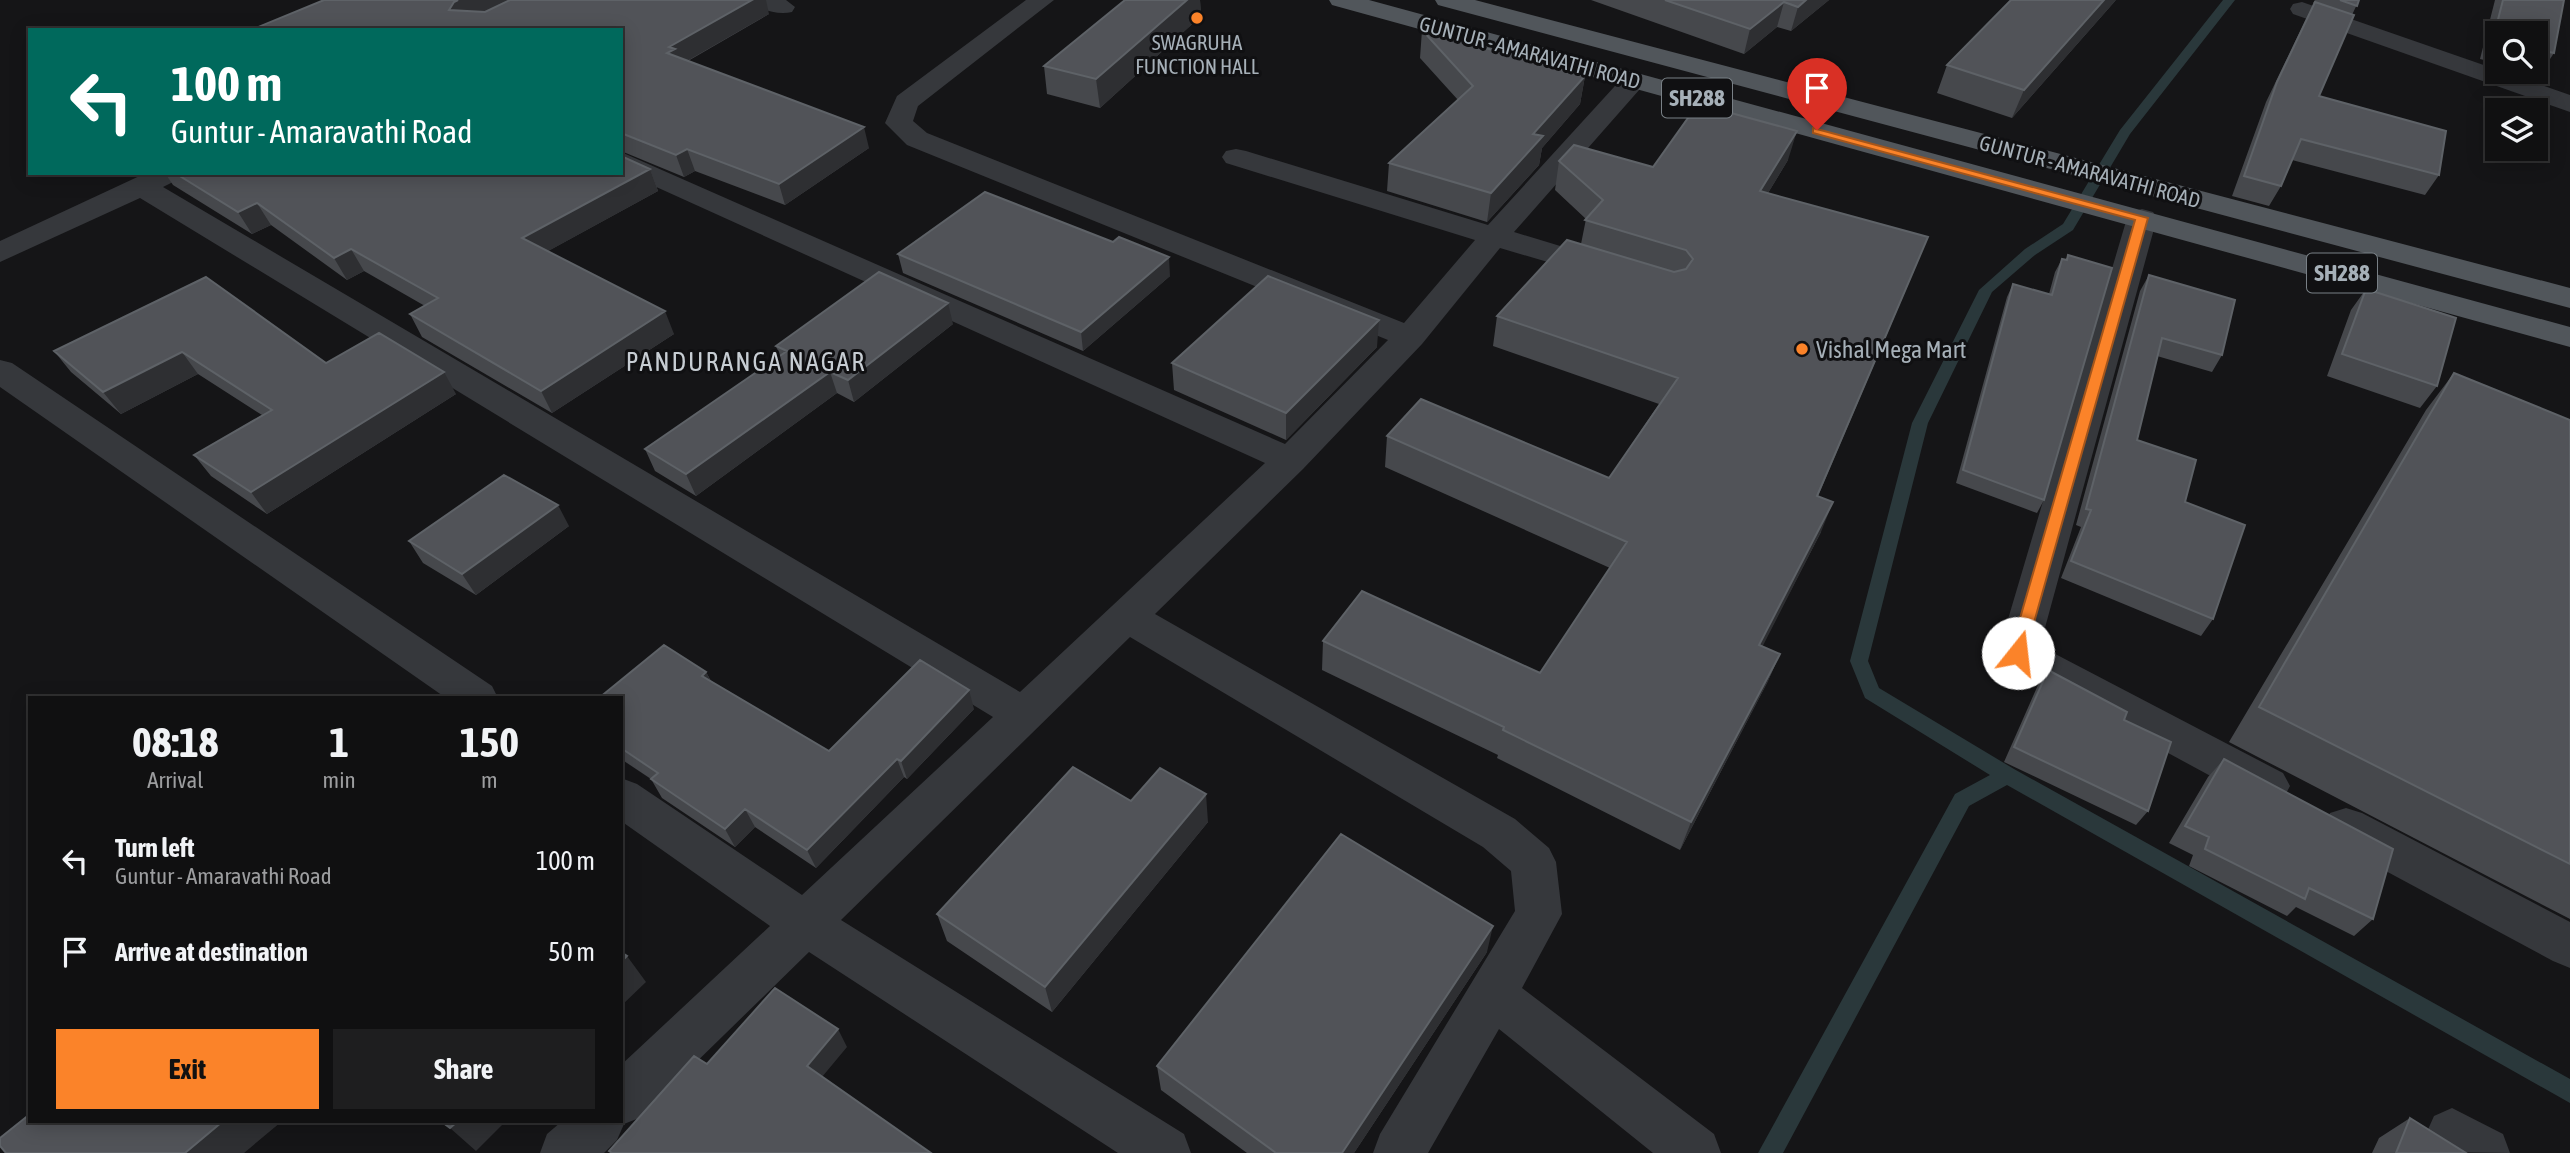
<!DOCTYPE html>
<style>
body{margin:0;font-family:"Asap Condensed",sans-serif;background:#1e1e1f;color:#f1f3f6;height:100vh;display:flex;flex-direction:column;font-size:26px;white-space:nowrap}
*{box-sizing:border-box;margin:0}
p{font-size:23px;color:#9c9d9f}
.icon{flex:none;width:38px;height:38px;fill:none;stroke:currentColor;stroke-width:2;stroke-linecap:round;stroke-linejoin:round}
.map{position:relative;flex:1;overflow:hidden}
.details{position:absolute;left:28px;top:696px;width:595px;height:427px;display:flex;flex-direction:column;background:#101011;border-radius:0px;box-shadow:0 4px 18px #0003,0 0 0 2px #303031}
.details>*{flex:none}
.top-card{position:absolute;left:28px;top:28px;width:595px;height:147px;border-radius:0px;box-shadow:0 4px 18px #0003,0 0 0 2px #303031;background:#00695c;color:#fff;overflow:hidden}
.buttons{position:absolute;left:2485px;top:21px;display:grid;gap:14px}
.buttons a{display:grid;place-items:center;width:63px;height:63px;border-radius:0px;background:#101011;box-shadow:0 4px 18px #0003,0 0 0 2px #303031;font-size:35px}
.pin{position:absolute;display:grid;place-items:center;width:60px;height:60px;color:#fff;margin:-72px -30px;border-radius:50% 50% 50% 0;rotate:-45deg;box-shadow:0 0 7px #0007}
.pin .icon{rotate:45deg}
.me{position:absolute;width:77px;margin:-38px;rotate:16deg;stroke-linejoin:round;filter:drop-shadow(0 0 5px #0008)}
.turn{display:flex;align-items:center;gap:24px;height:147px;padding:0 28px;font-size:32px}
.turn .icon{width:91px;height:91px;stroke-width:2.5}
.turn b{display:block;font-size:49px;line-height:60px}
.eta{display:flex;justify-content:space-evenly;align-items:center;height:119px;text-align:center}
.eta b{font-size:42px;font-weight:700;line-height:49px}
.primary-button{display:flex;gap:14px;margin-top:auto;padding:14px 28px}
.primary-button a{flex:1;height:80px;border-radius:0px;background:#fb8329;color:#111;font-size:28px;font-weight:700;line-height:80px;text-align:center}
.primary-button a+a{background:#1e1e1f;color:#f1f3f6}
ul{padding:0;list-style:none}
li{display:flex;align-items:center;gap:21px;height:91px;padding:0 28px}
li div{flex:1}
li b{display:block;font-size:26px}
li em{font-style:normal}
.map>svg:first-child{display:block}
</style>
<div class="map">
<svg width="2570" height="1153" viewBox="0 0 2570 1153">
<rect width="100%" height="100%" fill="#151517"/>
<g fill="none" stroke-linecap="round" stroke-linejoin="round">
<path fill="#2a383b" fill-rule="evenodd" d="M2223 0H2235L2130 134 2073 230 2035 255 1992 292 1928 423 1868 661 1879 688 2014 769 2570 1079V1103L2007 785 1969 806 1783 1153H1758L1955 794 1990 775 1865 698 1850 661 1912 423 1979 290 2025 249 2063 224 2120 130Z"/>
<path fill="#36383c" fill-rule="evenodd" d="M751 0H786L795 7 792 12C779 15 759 11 751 0Z
M1026 0H1054L918 106 913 121 927 133 1404 323 1475 240 1226 163 1222 157 1226 151 1236 149 1246 151 1488 225 1625 75 1634 73 1643 75 1647 81 1514 232 1613 262 1617 269 1613 276 1602 278 1500 248 1422 344 1303 469 1155 614 1515 819 1549 848 1556 862 1562 914 1522 988 1714 1134 1721 1153H1653L1499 1029 1428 1153H1373L1380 1134 1515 911 1511 871 1483 847 1130 637 841 920 1184 1134 1191 1153H1118L809 952 639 1118 624 1124 617 1140 604 1153H540L547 1134 561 1122H621V1065L770 926 621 821V778L637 784 802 895 993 717 140 198 0 262V241L146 173H175L177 176 173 182 163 187 1020 692 1265 463 621 171V152L1285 444 1388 340 907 145 885 123 897 96Z
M2302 2 2570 95V112L2293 14 2290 9 2293 4Z
M2142 209 2153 212 2157 218 2040 646 2283 773 2290 786 2283 799 2268 804 2253 799 2004 664 1998 653 2127 218 2131 212Z
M0 360 12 363 492 686 498 698H446L0 387Z
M2346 808 2362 813 2570 922V968L2553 961 2330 841 2324 827 2330 813Z
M2452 1108 2503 1134 2510 1153 2434 1152 2426 1134 2434 1116Z"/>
<path fill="#51565b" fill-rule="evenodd" d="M1329 0H1369L2570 327V347L1332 5Z
M1435 0H1475L2570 288V308L1438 5Z"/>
</g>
<path fill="#46484c" d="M1125 0H1200L1201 16 1100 108 1047 94 1044 66Z
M1591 0H1829L1791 31 1777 27 1744 54Z
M2116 0 2012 118 1937 93 1947 65Z
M2315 0H2359L2352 15 2319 96 2439 175 2425 195 2292 160 2281 186 2269 206 2232 196 2266 102 2305 21 2314 4 2313 3Z
M2495 0H2564L2554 53 2540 74 2533 72H2536V33H2497V63L2480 59Z
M769 14 688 61 869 148 785 205 695 171 684 177 621 151V30Z
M1422 30 1585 76 1580 104 1542 148 1539 165 1487 222 1387 191 1389 163 1458 100 1420 58Z
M1788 160 1768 193 1916 266 1818 496 1821 532 1762 646 1780 654 1767 683 1680 850 1497 758 1498 755 1322 670 1323 641 1540 673 1610 568 1385 467 1387 436 1609 478 1659 404 1493 346 1497 316 1581 244 1586 219 1555 190 1559 161 1653 167Z
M650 169 658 191 548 251 674 334 552 413 422 337 410 314 425 306 364 271 347 280 271 225 252 234 173 185 165 173H621Z
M898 254 1170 276 1083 351 903 273Z
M2068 255 2044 500 2037 513 1956 483 2007 297 2013 284 2049 294 2055 272 2062 259 2066 260Z
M2149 275 2222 355 2212 372 2157 356 2137 440 2185 502 2213 619 2201 636 2061 578 2081 527 2076 525 2140 291Z
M206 277 326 363 456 394 267 514 211 476 194 455 262 415 198 374 121 414 71 372 54 351Z
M2366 289 2437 386 2420 408 2327 376 2351 310Z
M953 324 854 402 837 393 696 496 655 471 645 449 780 357 776 346Z
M1377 347 1286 440 1174 390 1172 363Z
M2454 373 2570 420V919L2229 742 2426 410Z
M569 526 476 595 423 563 409 541Z
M2048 670 2124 720 2148 811 2136 825 2004 762 2038 685Z
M706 672 711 681 829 751 974 709 907 779 904 777 816 868 755 827 735 847 662 798 651 779 621 759V698Z
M2224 759 2373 919 2354 936 2296 907 2287 916 2189 866 2193 855 2169 843 2208 777Z
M1131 801 1208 822 1052 1012 947 941 937 914Z
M1487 952 1354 1153H1247L1161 1090 1157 1066Z
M2410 1118 2466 1153H2372L2379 1138Z"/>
<path fill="#2e2f32" d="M458 0H510L463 23 449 10 454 2Z
M752 0H766L769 14 680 65 667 53 669 47Z
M1187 0H1200L1201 16 1100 108 1096 79Z
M1806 0H1829L1791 31 1798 7Z
M2104 0H2116L2012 118 2024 90Z
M1784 2 1777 27 1744 54 1750 29Z
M1585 76 1580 104 1542 148 1539 165 1487 222 1491 193 1533 134Z
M864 127 869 148 785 205 779 184Z
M1797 131 1788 160 1751 221 1760 191Z
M687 149 695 171 684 177 676 155Z
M650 169 658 191 532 260 522 238Z
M257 203 271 225 252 234 238 212Z
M1928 237 1916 266 1805 526 1817 496Z
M351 249 364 271 347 280 334 258Z
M1169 257 1170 276 1083 351 1081 332Z
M948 303 953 324 854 402 848 380Z
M665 311 674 334 552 413 541 391Z
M1379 320 1377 347 1286 440V413Z
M182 352 198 374 121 414 103 392Z
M444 372 456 394 267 514 251 492Z
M830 372 837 393 696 496 686 474Z
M1833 502 1821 532 1748 675 1759 645Z
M558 505 569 526 476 595 462 574Z
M1780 654 1767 683 1680 850 1691 822Z
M706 672 716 691 702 676Z
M969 690 974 709 907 779 901 761Z
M897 759 904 777 816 868 807 850Z
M1206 794 1208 822 1052 1012 1045 987Z
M745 809 755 827 735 847 725 829Z
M1493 926 1487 952 1354 1153H1342Z
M627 956 646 982 621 1006V962Z
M838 1029 847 1047 817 1083 807 1066Z
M222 1122H281L244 1153H185Z
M457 1122H505L476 1151 450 1128Z"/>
<path fill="#515358" stroke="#5e6267" stroke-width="2" d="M324 0H458L454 2 449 10 485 12 510 0H752L669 47 675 49 667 53 864 127 779 184 687 149 676 155 621 133V30H251Z
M1125 0H1187L1096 79 1044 66Z
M1665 0H1806L1798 7 1784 2 1750 29Z
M2011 0H2104L2024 90 1947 65Z
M2340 0H2359L2357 6Z
M2503 0H2564L2554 53 2536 49V33H2497V40L2493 39Z
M2315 2 2354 15 2319 96 2446 131 2439 175 2301 139 2281 186 2244 176 2277 82Z
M1422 30 1585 76 1533 134 1543 136 1491 193 1389 163 1473 86Z
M1698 104 1797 131 1760 191 1928 237 1817 496 1833 502 1759 645 1780 654 1691 822 1503 730 1504 727 1323 641 1362 591 1540 673 1627 542 1387 436 1421 399 1609 478 1678 378 1497 316 1567 240 1674 272 1686 269 1693 259 1686 250 1585 220 1603 200 1559 161 1574 145 1653 167Z
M621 156 650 169 522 238 665 311 541 391 410 314 438 298 351 249 334 258 257 203 238 212 175 173H621Z
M985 192 1113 242 1119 237 1169 257 1081 332 898 254Z
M2068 255 2112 268 2044 500 1963 470 2013 284 2052 295 2062 259 2067 260Z
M879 272 948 303 848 380 830 372 686 474 645 449 787 351 776 346Z
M2149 275 2235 300 2222 355 2162 338 2137 440 2196 460 2185 502 2245 525 2213 619 2071 561 2091 510 2086 509Z
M1268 276 1379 320 1286 413 1172 363Z
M206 277 326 363 379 333 444 372 251 492 194 455 272 410 182 352 103 392 54 351Z
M2366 289 2456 318 2437 386 2342 354Z
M2454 373 2570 420V864L2259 707Z
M504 475 558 505 462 574 409 541Z
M664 645 706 672 702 676 829 751 920 660 969 690 901 761 897 759 807 850 745 809 725 829 651 779 658 773 621 748V698H599Z
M2048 670 2127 712 2124 720 2171 742 2148 811 2014 747Z
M2224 759 2393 849 2373 919 2309 888 2305 899 2205 849 2209 837 2185 826Z
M1073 767 1131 801 1160 768 1206 794 1045 987 937 914Z
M1341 834 1493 926 1342 1153H1276L1157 1066Z
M621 952 627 956 621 962Z
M775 988 838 1029 807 1066 931 1153H612L609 1151 694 1056 707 1064Z
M30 1114V1122H222L185 1153H6L0 1146V1138Z
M2410 1118 2466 1153H2396Z
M442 1122H457L450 1128Z"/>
<path fill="#fb8329" stroke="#a3551b" stroke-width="2" d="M1813 128 2148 218 2024 658H2012L2010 653 2135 220 1813 133Z"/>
<g fill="#fb8329" stroke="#101012" stroke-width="2.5">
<circle cx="1197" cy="18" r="7"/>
<circle cx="1802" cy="349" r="7"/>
</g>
<g text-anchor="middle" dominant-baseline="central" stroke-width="6" stroke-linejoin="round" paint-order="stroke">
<g font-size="21" fill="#a6b0b8" stroke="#101012">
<text x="1197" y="42">SWAGRUHA<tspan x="1197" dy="24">FUNCTION HALL</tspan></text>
</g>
<g font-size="21" fill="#a6b0b8" stroke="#101012">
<text transform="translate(1530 52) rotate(15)">GUNTUR - AMARAVATHI ROAD</text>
<text transform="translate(2090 171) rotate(15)">GUNTUR - AMARAVATHI ROAD</text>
</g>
<g fill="#101012" stroke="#798086" stroke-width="2">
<rect x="1662" y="78.5" width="70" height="39" rx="5"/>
<rect x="2307" y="253.5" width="70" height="39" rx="5"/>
</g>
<g font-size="23" font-weight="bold" fill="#a6b0b8">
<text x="1697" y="98">SH288</text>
<text x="2342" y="273">SH288</text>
</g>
<g font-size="24" fill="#a6b0b8" stroke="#101012" text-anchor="start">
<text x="1816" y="349">Vishal Mega Mart</text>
</g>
<g font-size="26" letter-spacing="2" fill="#c7cdd3" stroke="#101012">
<text x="746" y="362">PANDURANGA NAGAR</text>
</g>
</g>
</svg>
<div class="buttons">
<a><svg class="icon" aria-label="search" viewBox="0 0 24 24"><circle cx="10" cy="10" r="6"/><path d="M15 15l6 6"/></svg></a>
<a><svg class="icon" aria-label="layers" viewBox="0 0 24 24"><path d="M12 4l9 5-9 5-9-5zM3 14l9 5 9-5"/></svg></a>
</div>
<div class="pin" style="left:1817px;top:130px;background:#d93025"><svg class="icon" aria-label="arrive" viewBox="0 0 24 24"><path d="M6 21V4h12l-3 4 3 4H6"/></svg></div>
<svg class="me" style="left:2018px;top:653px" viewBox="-20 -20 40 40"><circle r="19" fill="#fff"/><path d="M0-13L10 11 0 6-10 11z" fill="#fb8329"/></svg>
<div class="top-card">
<div class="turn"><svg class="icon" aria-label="left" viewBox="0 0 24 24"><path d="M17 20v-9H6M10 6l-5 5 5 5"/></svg><div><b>100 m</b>Guntur - Amaravathi Road</div></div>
</div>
<section class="details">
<div class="eta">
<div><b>08:18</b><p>Arrival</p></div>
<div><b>1</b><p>min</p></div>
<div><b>150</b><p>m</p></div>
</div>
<ul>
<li><svg class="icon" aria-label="left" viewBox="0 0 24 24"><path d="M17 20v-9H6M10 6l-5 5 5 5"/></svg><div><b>Turn left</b><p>Guntur - Amaravathi Road</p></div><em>100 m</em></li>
<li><svg class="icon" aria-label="arrive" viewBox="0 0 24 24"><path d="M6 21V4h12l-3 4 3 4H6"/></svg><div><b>Arrive at destination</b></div><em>50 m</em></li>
</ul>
<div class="primary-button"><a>Exit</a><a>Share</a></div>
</section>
</div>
